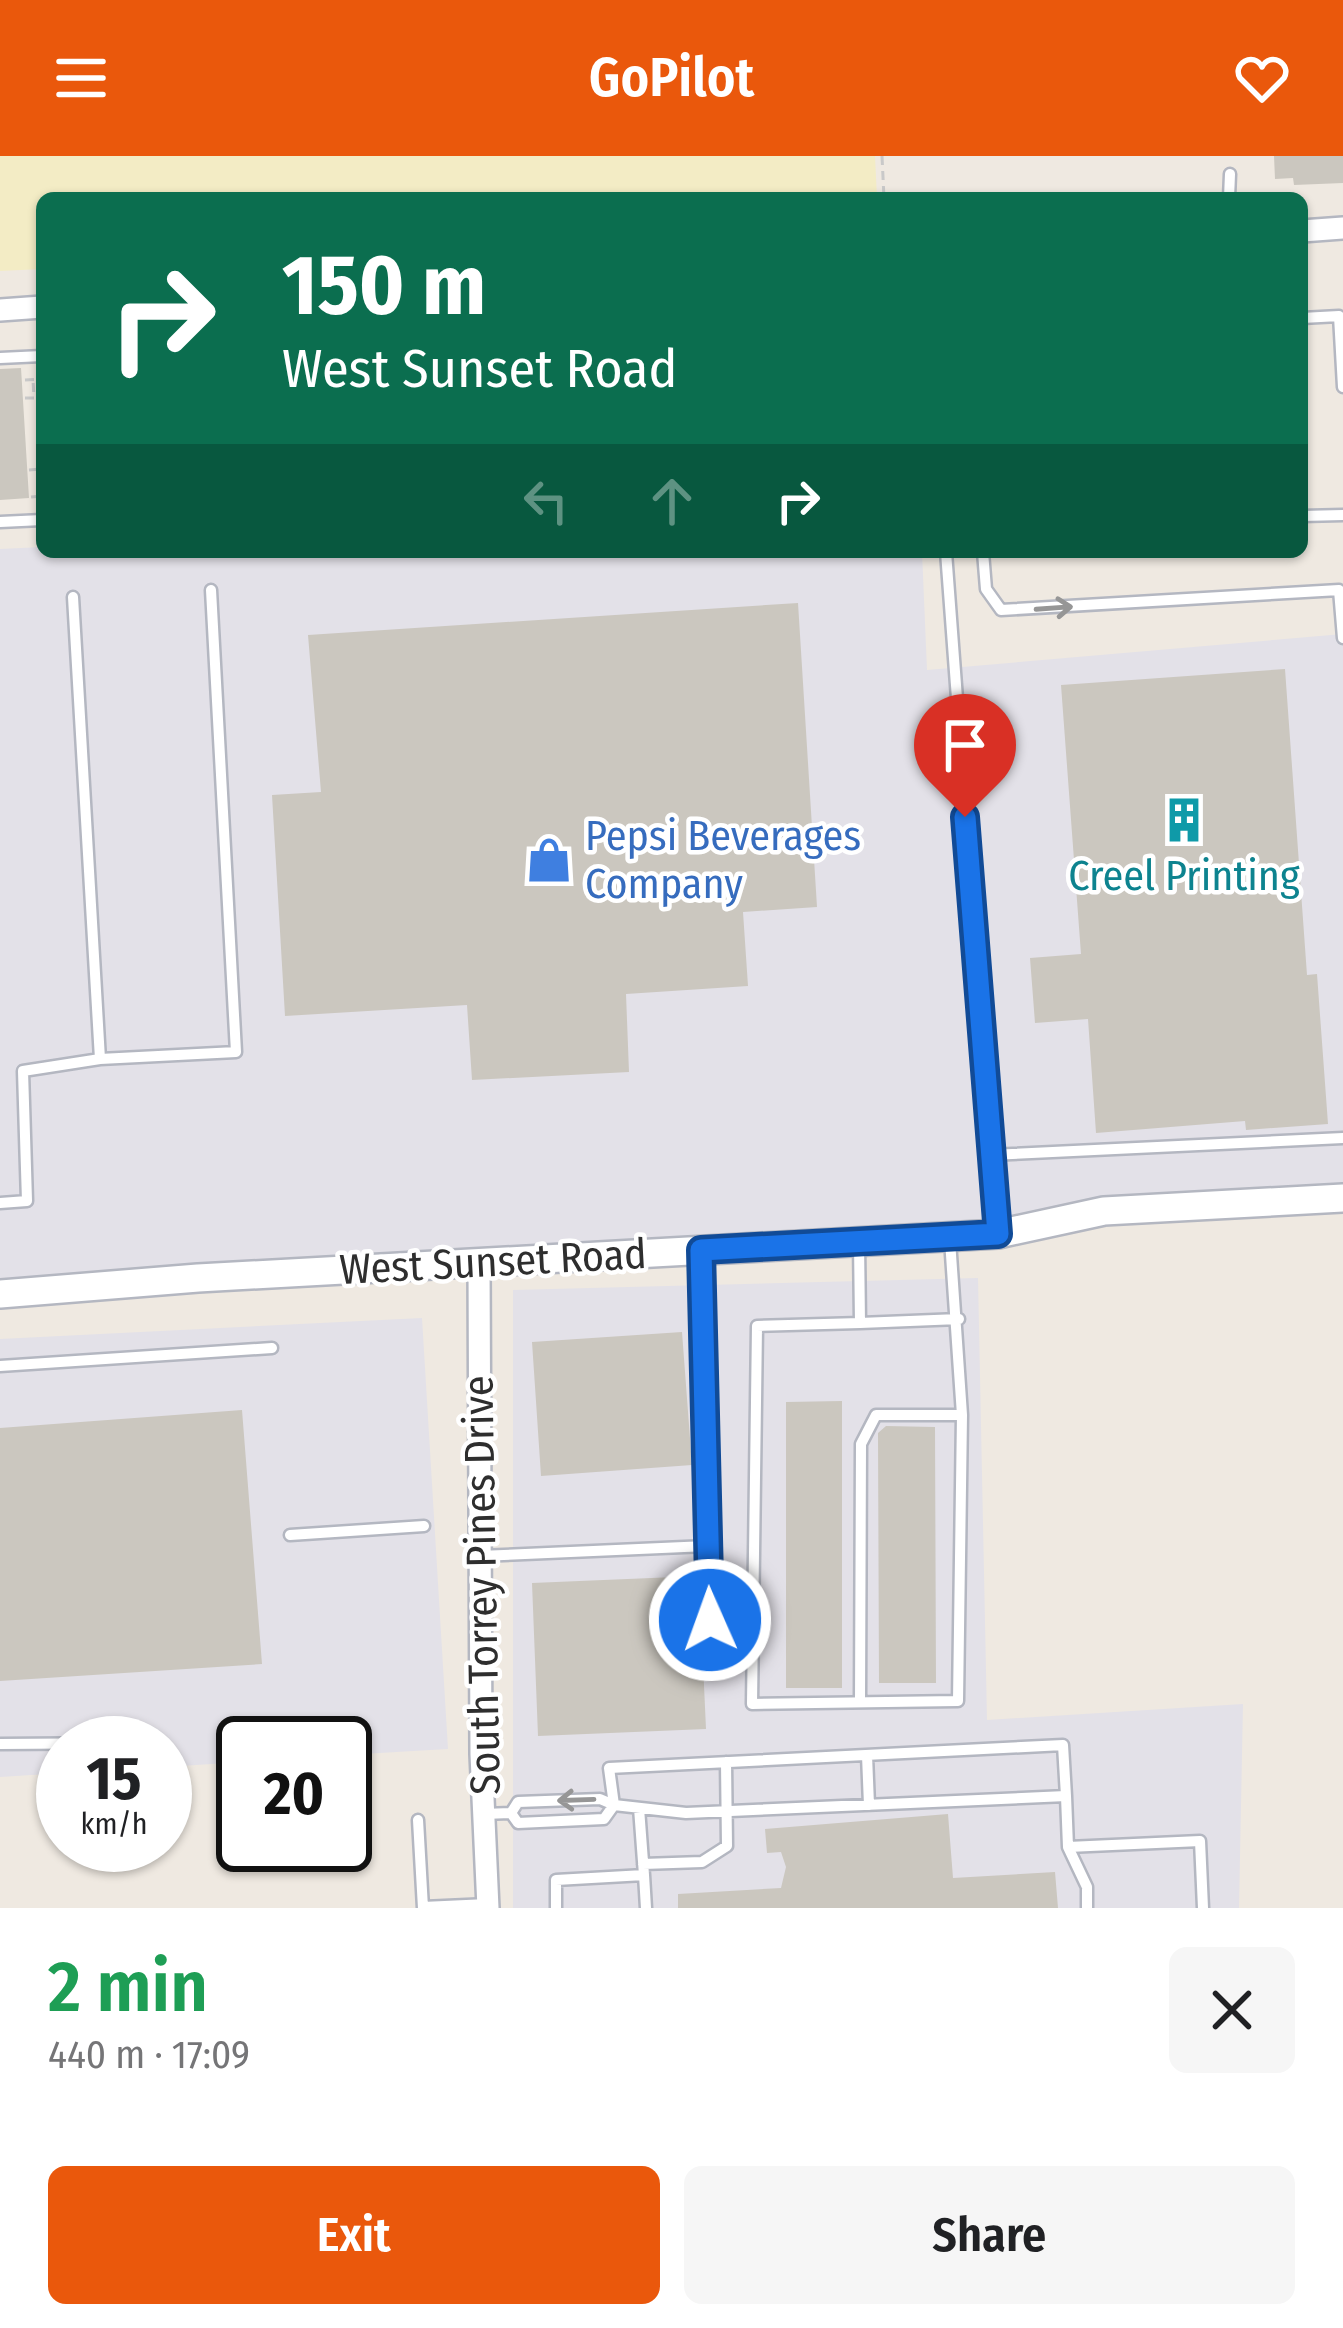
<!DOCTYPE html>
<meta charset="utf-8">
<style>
body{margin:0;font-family:"Fira Sans Condensed",sans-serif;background:#f6f6f6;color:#202124;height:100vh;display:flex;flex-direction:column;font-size:45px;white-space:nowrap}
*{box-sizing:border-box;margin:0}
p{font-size:39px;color:#757577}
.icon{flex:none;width:66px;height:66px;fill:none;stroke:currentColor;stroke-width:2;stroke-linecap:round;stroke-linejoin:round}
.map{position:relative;height:1752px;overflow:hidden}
.side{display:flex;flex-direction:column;background:#fff;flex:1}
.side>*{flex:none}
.guide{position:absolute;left:36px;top:36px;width:1272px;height:366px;border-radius:18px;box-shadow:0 3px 9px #0004;background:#0b6e4f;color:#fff;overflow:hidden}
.speed{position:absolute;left:36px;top:1560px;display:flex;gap:24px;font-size:60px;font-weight:700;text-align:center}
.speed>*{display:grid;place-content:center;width:156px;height:156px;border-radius:50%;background:#fff;box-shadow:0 3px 9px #0004;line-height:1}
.speed small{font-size:30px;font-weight:400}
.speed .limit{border:6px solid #111;border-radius:18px;background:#fff;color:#111}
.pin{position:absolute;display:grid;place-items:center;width:102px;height:102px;color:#fff;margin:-123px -51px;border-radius:50% 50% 50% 0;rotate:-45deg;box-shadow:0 0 12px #0007}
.pin .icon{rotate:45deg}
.me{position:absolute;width:132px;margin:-66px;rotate:358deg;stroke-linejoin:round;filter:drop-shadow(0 0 9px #0008)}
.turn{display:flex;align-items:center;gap:42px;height:252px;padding:0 48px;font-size:54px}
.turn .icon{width:156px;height:156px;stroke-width:2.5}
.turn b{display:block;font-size:84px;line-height:102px}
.lanes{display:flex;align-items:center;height:114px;padding:0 48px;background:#0003;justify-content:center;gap:60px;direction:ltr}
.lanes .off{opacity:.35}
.round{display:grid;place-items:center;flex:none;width:126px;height:126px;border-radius:18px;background:#f6f6f6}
.head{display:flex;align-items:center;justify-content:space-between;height:204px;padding:0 48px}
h1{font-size:72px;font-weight:600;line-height:90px;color:#1e9e55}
.primary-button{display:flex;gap:24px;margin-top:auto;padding:24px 48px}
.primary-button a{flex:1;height:138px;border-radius:18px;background:#ea580c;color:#fff;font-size:48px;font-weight:600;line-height:138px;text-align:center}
.primary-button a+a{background:#f6f6f6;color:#202124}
header{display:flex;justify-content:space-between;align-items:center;height:156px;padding:0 48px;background:#ea580c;color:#fff;font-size:54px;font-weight:600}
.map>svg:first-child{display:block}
</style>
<header><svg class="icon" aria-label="menu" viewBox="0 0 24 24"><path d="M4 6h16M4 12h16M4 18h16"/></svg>GoPilot<svg class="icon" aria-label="heart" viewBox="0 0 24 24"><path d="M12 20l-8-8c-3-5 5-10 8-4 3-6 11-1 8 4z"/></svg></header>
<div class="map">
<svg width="1343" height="1752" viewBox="0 0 1343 1752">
<rect width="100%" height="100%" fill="#efe9e1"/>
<path fill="#e3e1e8" d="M42 391V396H922L927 514 1343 478V1042L997 1078 0 1138V393Z
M978 1122 987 1564 1243 1548 1239 1752H513V1134Z
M422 1162 448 1593 345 1599V1587H243V1606L165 1611V1587H63V1617L0 1621V1183Z"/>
<path fill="#f3ecc5" d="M0 0H875L877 42H42V113L0 115Z"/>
<path fill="#cbc7bf" d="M1274 0H1343V27L1294 29 1293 22 1275 23Z
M21 212 29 342 0 344V213Z
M798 447 817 751 743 756 748 830 626 838 629 916 472 924 467 849 285 860 272 639 321 636 308 479Z
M1285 513 1307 819 1317 818 1328 968 1246 974 1245 965 1096 977 1088 863 1035 867 1030 802 1081 798 1061 529Z
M682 1176 692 1309 541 1320 532 1186Z
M842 1245V1532H786V1246Z
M242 1254 262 1508 0 1525V1272Z
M886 1270 935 1271 936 1527H879L878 1277Z
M699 1420 706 1573 538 1580 532 1427Z
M948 1658 953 1722 1055 1716 1058 1752H678V1738L781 1732 786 1711 781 1696 767 1697 765 1673Z"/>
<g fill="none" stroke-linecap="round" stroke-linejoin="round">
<g stroke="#b4b7c1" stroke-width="15">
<path id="lane" d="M1229 42 1230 18
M1302 162 1339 160 1343 231
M0 202 42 200
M1302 360 1343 359
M0 366 42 364
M946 396 997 1075
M983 396 986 433 1001 454 1339 434 1343 482
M100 903 236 896 211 434
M990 999 1343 982
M0 1047 27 1045 23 915 100 903 73 441
M859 1086 860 1167 757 1170 752 1548 958 1545 962 1259 950 1084
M701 1097 711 1502
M860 1167 959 1163
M0 1210 272 1192
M290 1379 424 1370
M479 1400 707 1390
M860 1546 861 1288 876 1259H962
M0 1588 134 1587
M867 1599 869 1649
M1066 1640 1063 1589 609 1612 614 1649 686 1657 1066 1640 1068 1691 1087 1731V1752
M484 1658 511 1657 518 1667 604 1663 614 1649 600 1643 518 1646 511 1657
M418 1664 423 1752
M1068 1691 1200 1685 1203 1752
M643 1708 702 1706 727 1690 726 1606
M644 1719 646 1752
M423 1751 488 1748
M556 1752V1724L644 1719 639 1652"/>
</g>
<g stroke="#b4b7c1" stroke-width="26">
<path id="street" d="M1302 75 1343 72
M0 154 42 151
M479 1106 481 1598 488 1752"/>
</g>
<g stroke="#b4b7c1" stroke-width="32">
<path id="secondary" d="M0 1138 198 1122 998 1078 1104 1055 1343 1042"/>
</g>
<path stroke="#c9c9c9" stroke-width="3" stroke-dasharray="9 6" stroke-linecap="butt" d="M882 0 884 42
M25 224 42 223
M25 242H34L33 224
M29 314 42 313
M31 341 42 340"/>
<use href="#lane" stroke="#fff" stroke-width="10"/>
<use href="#street" stroke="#fff" stroke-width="21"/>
<use href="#secondary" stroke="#fff" stroke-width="27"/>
</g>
<defs><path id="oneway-shaft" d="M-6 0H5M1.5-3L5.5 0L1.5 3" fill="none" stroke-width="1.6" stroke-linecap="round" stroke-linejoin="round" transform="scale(3)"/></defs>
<g stroke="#969696">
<use href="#oneway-shaft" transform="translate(1054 452) rotate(-4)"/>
<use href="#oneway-shaft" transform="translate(576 1644) rotate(178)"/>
</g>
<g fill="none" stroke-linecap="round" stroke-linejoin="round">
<g stroke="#114b97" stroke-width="30">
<path id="route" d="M710 1464 701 1094 998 1078 965 661"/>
</g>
<use href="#route" stroke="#1a73e8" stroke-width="21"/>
</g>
<defs>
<g id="building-bare" transform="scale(3.6)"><path d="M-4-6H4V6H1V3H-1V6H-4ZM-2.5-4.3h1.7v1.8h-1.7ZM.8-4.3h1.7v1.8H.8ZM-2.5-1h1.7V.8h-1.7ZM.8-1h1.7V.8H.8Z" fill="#0f9aa8" stroke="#fff" stroke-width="2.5" paint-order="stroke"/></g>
<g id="shop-bare" transform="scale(3.6)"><path d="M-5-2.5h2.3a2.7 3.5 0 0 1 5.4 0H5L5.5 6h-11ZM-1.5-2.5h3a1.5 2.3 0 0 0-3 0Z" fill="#3f7fe0" stroke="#fff" stroke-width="2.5" paint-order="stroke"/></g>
</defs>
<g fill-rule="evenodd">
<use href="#building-bare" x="1184" y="664"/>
<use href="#shop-bare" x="549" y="704"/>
</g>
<g text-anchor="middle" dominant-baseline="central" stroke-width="9" stroke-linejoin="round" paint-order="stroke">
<g font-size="42" fill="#366cbe" stroke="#fff" text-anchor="start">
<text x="585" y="680">Pepsi Beverages<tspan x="585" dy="48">Company</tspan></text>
</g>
<g font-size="42" fill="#0d838f" stroke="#fff">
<text x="1184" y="720">Creel Printing</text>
</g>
<g font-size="42" fill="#2e2e2e" stroke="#fff">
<text transform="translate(493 1106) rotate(-3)">West Sunset Road</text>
<text transform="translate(482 1429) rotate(-91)">South Torrey Pines Drive</text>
</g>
</g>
</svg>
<div class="speed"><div>15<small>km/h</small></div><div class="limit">20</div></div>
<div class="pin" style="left:965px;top:661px;background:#d93025"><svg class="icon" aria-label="arrive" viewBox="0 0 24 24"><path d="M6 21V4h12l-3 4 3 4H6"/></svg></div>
<svg class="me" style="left:710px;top:1464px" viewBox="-20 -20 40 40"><circle r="17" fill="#1a73e8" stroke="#fff" stroke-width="3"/><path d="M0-11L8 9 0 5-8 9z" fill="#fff"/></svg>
<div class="guide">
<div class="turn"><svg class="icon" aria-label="right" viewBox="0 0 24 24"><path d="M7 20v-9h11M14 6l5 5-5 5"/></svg><div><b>150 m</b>West Sunset Road</div></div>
<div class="lanes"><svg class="icon off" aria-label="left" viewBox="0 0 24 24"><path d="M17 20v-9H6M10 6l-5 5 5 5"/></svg><svg class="icon off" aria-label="ahead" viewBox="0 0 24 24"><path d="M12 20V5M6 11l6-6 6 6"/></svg><svg class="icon" aria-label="right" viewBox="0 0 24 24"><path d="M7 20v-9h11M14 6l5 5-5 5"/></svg></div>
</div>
</div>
<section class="side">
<div class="head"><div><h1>2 min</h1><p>440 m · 17:09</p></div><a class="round"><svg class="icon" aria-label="close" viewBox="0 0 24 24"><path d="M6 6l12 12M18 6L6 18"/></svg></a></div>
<div class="primary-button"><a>Exit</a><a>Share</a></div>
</section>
